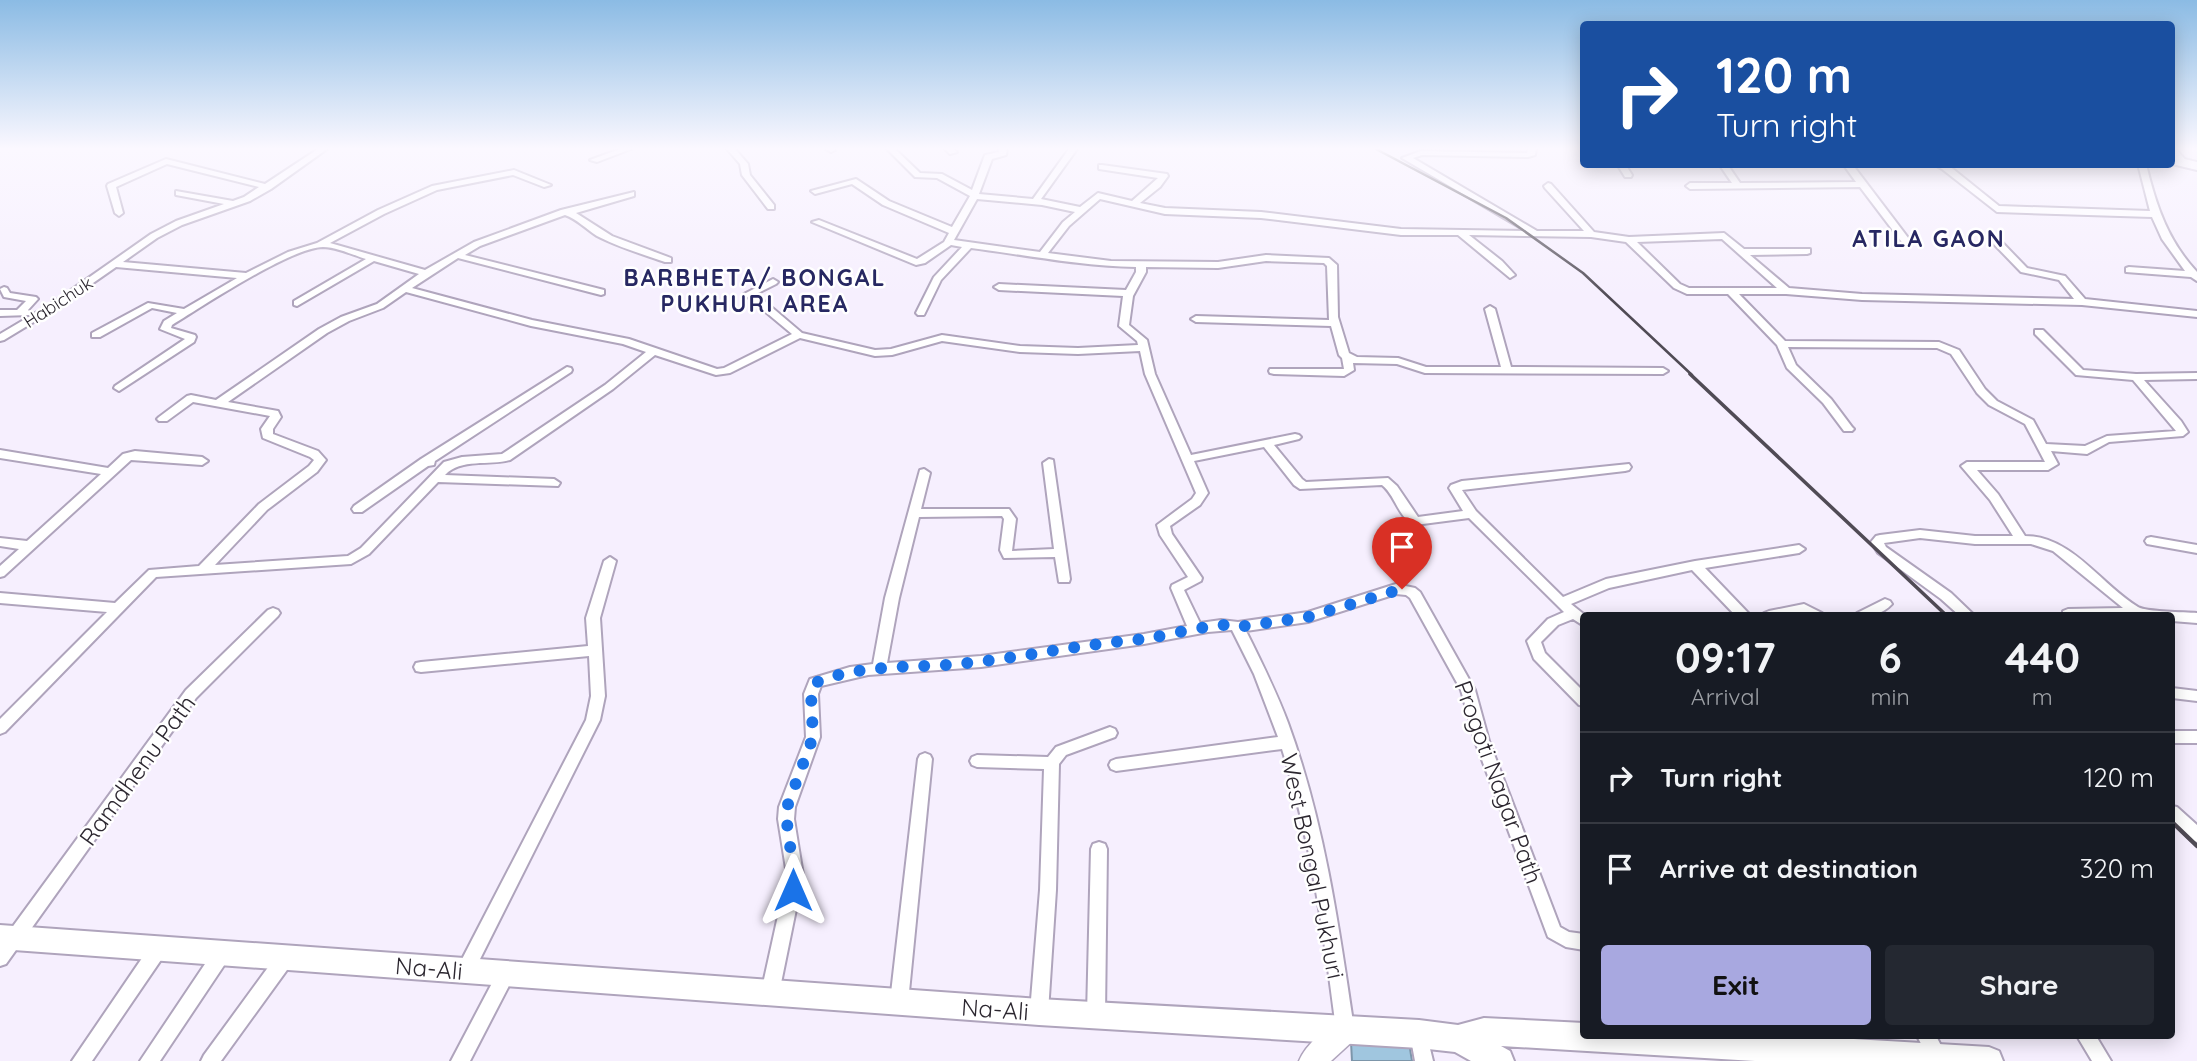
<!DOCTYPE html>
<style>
body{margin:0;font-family:Quicksand,sans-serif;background:#242831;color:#f1f3f6;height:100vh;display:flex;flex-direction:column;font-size:26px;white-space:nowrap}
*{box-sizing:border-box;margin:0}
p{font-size:23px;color:#9ea1a6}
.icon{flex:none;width:38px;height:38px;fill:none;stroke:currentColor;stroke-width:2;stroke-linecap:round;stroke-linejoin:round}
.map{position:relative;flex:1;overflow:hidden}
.side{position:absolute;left:1580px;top:612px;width:595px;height:427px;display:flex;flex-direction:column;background:#171b24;border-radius:7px;box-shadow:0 4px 18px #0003}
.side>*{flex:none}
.hud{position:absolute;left:1580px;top:21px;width:595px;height:147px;border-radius:7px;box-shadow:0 4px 18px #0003;background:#1a4fa0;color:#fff;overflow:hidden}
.pin{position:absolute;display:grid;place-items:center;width:60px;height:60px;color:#fff;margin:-72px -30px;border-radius:50% 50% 50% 0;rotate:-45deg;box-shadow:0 0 7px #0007}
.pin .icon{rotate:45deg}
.me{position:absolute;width:77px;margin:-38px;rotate:0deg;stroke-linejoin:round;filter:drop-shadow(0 0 5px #0008)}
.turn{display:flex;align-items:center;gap:24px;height:147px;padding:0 21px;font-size:32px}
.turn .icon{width:91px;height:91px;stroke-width:2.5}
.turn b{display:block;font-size:49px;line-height:60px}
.eta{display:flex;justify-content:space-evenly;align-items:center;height:119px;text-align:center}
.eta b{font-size:42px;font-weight:700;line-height:49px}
.button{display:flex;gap:14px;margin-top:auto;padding:14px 21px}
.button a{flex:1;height:80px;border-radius:7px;background:#a8a8e0;color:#111;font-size:28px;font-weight:700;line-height:80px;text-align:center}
.button a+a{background:#242831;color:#f1f3f6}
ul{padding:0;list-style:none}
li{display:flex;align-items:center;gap:21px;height:91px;padding:0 21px;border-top:2px solid #363941}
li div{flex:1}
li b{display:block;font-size:26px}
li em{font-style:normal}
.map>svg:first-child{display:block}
</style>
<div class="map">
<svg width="2197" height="1061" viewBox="0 0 2197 1061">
<rect width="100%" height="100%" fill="#f6effe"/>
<path fill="#a0c6df" stroke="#7d96aa" stroke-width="2" d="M1351 1042 1409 1043 1412 1061H1352Z"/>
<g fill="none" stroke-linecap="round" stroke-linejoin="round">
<g stroke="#afa4bc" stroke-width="4">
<path id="street" d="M318 149H327L271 189 250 201 182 225 157 238 123 262 246 273 288 252 317 243 378 210 432 186 514 170 551 185 544 187 513 175 437 190 384 214 330 243 425 270 474 242 561 210 634 192V196L576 213 612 236 671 258V262H665C642 254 618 247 597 236 586 229 577 219 565 215L480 246 465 255 604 290V294L601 295 458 258 412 288 532 320 629 339 717 369 724 368 792 334 744 294 773 279 778 282 776 284 756 294 802 333 875 350 891 349 942 335 1020 346 1078 348 1138 345 1137 341 1119 326 1123 296 999 290 994 287 999 284 1126 290 1136 272V267C1080 266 1026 255 971 248L941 280 924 315H918L916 313 934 277 962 247 951 245 925 263 916 265 812 222 819 220 917 259 944 242 949 233 883 205 852 184 815 194 811 191 856 179 889 201 952 227 970 196 937 178 915 177 887 149H895L920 173 942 174 972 190 985 155 999 152V149H1007L1006 155 992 159 979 194 1033 199 1069 149H1077L1041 199 1080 207 1098 193 1132 201 1158 178 1099 169V165H1102L1167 174 1168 176 1160 187 1140 203 1165 208 1261 212 1401 229 1526 231 1402 158 1421 151 1527 153 1528 149H1536L1535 155 1528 157 1422 155 1413 158 1537 231H1584L1545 188 1544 186 1548 183 1551 184 1594 232 1629 237 1724 233 1744 249H1810V253L1807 254 1750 255 1789 288 1862 294 2074 299 2059 280 2021 272 1989 239 1991 237H1997L2027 268 2065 276 2085 299 2197 311V317L2082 305 1862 300 1786 294H1739L1785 341 1939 342 1959 350 1985 389 1997 401 2033 420 2046 444 2085 446 2107 436 2176 431 2133 380 2076 375 2035 334V330H2043L2083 370 2136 374 2197 373V379L2144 380 2181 421 2188 432 2183 436 2109 442 2087 454 2051 451 2058 464 2048 470H1977L1998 494 2025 536C2072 536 2101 585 2138 607 2147 612 2184 612 2197 613V623L2172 621V616H2063V611L2068 609 2123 608 2053 551 2031 544H1975L1920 538 1884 543 1886 547 1951 593 1975 616H1960L1941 599 1878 553 1871 542 1876 536 1880 535 1920 530 1975 536H2013L1990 500 1961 466 1967 462H2045L2025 424 1989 405 1977 393 1951 354 1937 348 1788 347 1796 365 1831 399 1852 427 1854 429 1852 431H1844L1823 403 1787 368 1777 345 1728 294H1687L1674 288 1626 242 1591 237 1469 235 1502 261 1515 275 1510 278 1458 235H1401L1261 218 1165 214 1100 199 1069 226 1048 253 1111 261 1218 262 1266 255 1329 258 1337 265 1338 317 1349 353 1357 357 1398 358 1426 367H1501L1485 309 1490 306 1495 309 1511 367 1663 368 1668 371 1663 374 1425 373 1397 364 1353 363 1354 370 1344 376 1274 374 1270 373 1269 371 1270 369H1344L1342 358 1339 355 1331 326 1196 322 1191 319 1196 316 1329 320 1327 266 1324 263 1266 261 1218 268 1146 267V272L1133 296 1129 325 1147 340 1155 374 1191 455 1295 434 1299 435 1301 437 1299 439 1274 445 1302 479 1306 482 1388 478 1397 486 1418 517 1463 511 1449 488 1451 485 1462 481 1629 464 1631 467 1629 470 1625 471 1462 490 1476 511 1563 597 1606 579 1695 561 1799 545 1805 549 1799 553 1705 568 1751 616H1736L1692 570 1609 588 1571 604 1586 616H1584V626L1573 619 1558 625 1541 642 1545 653 1584 692V706L1579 705 1534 659 1527 641 1548 619 1564 612 1469 518 1415 525C1398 518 1396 496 1382 485L1300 489 1294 485 1264 447 1194 461 1208 493 1200 505 1170 526 1172 534 1202 578 1201 581 1184 590 1200 623 1221 620 1238 622 1308 612 1396 584 1415 588 1420 592 1475 690 1489 741 1560 927 1569 932 1584 934V950L1566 947 1548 937 1475 741 1461 690 1410 598 1406 595 1396 594 1308 622 1246 631C1261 661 1276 691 1288 723 1324 821 1339 926 1354 1029L1351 1035 1345 1038 1339 1035 1336 1029C1324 934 1311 840 1282 749L1116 771 1111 769 1109 765 1111 761 1116 759 1278 737 1254 674 1232 630 1208 632 1144 644 981 667 868 675 821 686 818 694 820 737 795 807 794 819 803 875 779 993 776 999 770 1001 764 999 761 993 787 875 778 819 779 807 806 737 804 694 810 679 850 667 873 664 885 598 920 470 924 469 930 473 921 509H1009L1016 519 1012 551 1054 549 1043 463 1049 459 1053 460 1070 579 1069 582H1059L1055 557 1004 558 1000 550 1004 519 1002 516 919 517 899 598 887 663 981 656 1144 634 1187 626 1171 588 1172 585 1188 577 1160 535 1157 525 1192 499 1196 493 1145 374 1140 351 1078 354 1020 352 942 341 892 355 875 356 800 338 730 373 716 375 655 355 613 389 510 460C489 466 461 458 445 475L554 479 560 483 558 486 438 482 369 554 351 564 156 577 5 732 0 734V719L107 612 0 603V593L115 603 149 570 199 566 259 504 309 466 314 460 310 457 263 438 261 429 270 416 193 402 167 421H159L157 419 159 417 187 396 191 395 216 400 319 329 341 317 377 304 419 274 374 261 297 306 294 305V301L366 259C353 255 336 247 323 247 290 248 203 306 172 325L171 328 195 335 196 337 194 342 119 391 114 388 115 386 185 339 160 329 164 321 177 313 152 308 100 337H92V333L148 303 184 309 237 278 116 267 60 306 4 340 0 341V334L54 302 151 234 176 221 224 204 176 195V191L233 201 244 197 259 187 167 164 116 187 123 213 119 216 115 213 107 186 108 184 166 159 265 184ZM977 199 1042 205 1075 212 1063 222 1040 252 954 240ZM1722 239 1777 288H1689L1680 284 1637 242ZM406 292 531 326 623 344 646 352 605 385 502 454 462 457 444 462 361 548 348 556 215 565 267 510 317 472 326 460 318 451 273 434V429L281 417 278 411 228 402 327 333 349 321 383 308Z
M620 149H631L597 162 590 160Z
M727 149H735L748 164 750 175 774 205V209H768L742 175 740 164Z
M826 149H834L835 150 831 152Z
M945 149H953L957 152 950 154Z
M2172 149H2176L2188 163 2187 165H2181L2172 154Z
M1617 164H1625L1632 175 1631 177H1625Z
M1719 164H1727L1740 183 1856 182 1843 164H1852L1912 243 1910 245H1904L1860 187 1690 189 1686 186 1690 183H1732Z
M1933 164 1948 165 1999 206 2150 211 2138 164H2146C2156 206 2168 241 2197 272V281L2191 277 2126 272V268L2129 267 2185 271 2162 239 2152 217 1997 212 1942 169Z
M4 287 7 288 10 293 36 297 38 299 28 310 32 313 30 315 0 316V310H17L26 301 4 297 0 289Z
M567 367 571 368 572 370 571 372 435 461 434 465 428 466 362 512H354L352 509 354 506 421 459Z
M0 450 108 468 123 454 135 451 202 457 208 461 202 465 131 460 4 576 0 577V566L19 549 0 546V538L27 541 101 474 0 458Z
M2151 537 2197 545V553L2147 544 2145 541 2147 538Z
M610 557 616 561 600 618 605 696 600 720 471 977 465 979 459 977 456 971 459 965 586 720 591 696 589 656 421 672 416 671 414 667 416 663 421 662 588 646 586 618 604 561Z
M1885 599 1890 601 1892 604C1882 615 1870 616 1855 616L1857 613Z
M1804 604 1822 613 1824 616H1806L1802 614 1762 616 1764 613 1769 611Z
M273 608 278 610 280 613 278 616 196 698 6 964 0 966V944L186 690 268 610Z
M2172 688 2197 691V701L2172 698Z
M1110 727 1115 729 1117 733 1115 737 1066 755 1059 764 1056 890 1048 1012 1045 1018 1039 1020 1033 1018 1030 1012 1040 890 1044 769 977 767 972 765 970 761 972 757 977 755 1048 757 1056 747Z
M2172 731H2197V743H2172Z
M925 753 930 755 932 759 908 1002 905 1008 899 1010 893 1008 890 1002 918 759 920 755Z
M2172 806 2177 807 2197 825V842L2191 840 2172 821Z
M1099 842 1105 844 1107 849 1105 1015 1102 1021 1096 1023 1090 1021 1087 1015 1091 849 1093 844Z
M159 940 165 942 167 948 165 954 92 1061H72L153 942Z
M223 944 229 946 231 952 229 958 160 1061H140L217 946Z
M286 949 292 951 294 957 292 963 221 1061H201L204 1055 280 951Z
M506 966 512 968 515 974 470 1061H451L500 968Z
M1419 1025 1425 1028 1433 1061H1415L1410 1034 1413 1028Z
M1917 1036H1936L1947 1057 1945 1061H1930Z
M2077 1036H2096L2111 1061H2092Z"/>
</g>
<g stroke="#afa4bc" stroke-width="3">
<path id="secondary" d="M1345 1019 1354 1022 1358 1031 1354 1040 1331 1061H1299C1306 1044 1328 1025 1345 1019Z"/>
</g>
<g stroke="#afa4bc" stroke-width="4">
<path id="primary" d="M2172 156 2197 162V170L2172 164Z
M0 925 1039 999 1419 1020 1458 1025 1484 1018 1584 1023V1036H1803L1989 1047 1999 1051 2003 1061H1755L1501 1046 1510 1051 1514 1061H1471L1455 1052 1419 1048 1039 1025 0 949Z"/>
</g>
<use href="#street" fill="#fff" fill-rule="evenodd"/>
<use href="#secondary" fill="#fff" fill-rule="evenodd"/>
<use href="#primary" fill="#fff" fill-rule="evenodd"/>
<path stroke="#504b55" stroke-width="2.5" d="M1376 149 1506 218 1583 273 1692 375"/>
<path stroke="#504b55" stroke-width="3.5" d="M1690 374 1947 616"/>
<path stroke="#504b55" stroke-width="4.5" d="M2172 822 2197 846"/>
</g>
<linearGradient id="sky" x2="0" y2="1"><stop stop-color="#8bbbe4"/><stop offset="0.5" stop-color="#fbf8ff"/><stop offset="1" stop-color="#fbf8ff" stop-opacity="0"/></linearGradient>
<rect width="2197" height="297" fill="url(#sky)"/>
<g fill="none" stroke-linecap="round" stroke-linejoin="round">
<path stroke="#1a73e8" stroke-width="12" stroke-dasharray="0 21.6" d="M793 890C796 861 785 835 787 807L813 737 811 694 815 683C858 664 913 668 958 664 1020 658 1082 644 1144 639 1163 637 1227 619 1238 627L1308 617 1402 589"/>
</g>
<g text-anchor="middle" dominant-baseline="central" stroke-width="5" stroke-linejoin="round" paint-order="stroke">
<g font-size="18" fill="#2c2730" stroke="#fff">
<text transform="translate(58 302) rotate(-33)">Habichuk</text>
</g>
<g font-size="23" font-weight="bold" letter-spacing="2" fill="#272862" stroke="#fff">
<text x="1929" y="238">ATILA GAON</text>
<text x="755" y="277">BARBHETA/ BONGAL<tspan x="755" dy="26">PUKHURI AREA</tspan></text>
</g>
<g font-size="24" fill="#2c2730" stroke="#fff">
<text transform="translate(137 770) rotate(-54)">Ramdhenu Path</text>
<text transform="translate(1499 782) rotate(70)">Progoti Nagar Path</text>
<text transform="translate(1313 866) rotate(78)">West Bongal Pukhuri</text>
<text transform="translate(429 968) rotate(5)">Na-Ali</text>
<text transform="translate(995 1009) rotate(4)">Na-Ali</text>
</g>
</g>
</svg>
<div class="pin" style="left:1402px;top:589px;background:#d93025"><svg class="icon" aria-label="arrive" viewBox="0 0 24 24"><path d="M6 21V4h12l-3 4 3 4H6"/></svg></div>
<svg class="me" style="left:793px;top:890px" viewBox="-20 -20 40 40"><path d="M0-17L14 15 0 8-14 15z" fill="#1a73e8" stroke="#fff" stroke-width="4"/></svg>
<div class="hud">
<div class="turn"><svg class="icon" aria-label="right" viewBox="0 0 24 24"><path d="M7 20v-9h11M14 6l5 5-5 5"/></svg><div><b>120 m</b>Turn right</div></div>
</div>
<section class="side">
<div class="eta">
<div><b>09:17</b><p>Arrival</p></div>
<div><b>6</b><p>min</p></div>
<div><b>440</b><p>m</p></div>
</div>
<ul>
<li><svg class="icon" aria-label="right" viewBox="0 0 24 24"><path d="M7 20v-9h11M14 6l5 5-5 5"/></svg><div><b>Turn right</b></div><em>120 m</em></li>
<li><svg class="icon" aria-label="arrive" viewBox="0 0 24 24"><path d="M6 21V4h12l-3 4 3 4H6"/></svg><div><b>Arrive at destination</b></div><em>320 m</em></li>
</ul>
<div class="button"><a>Exit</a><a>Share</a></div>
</section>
</div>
